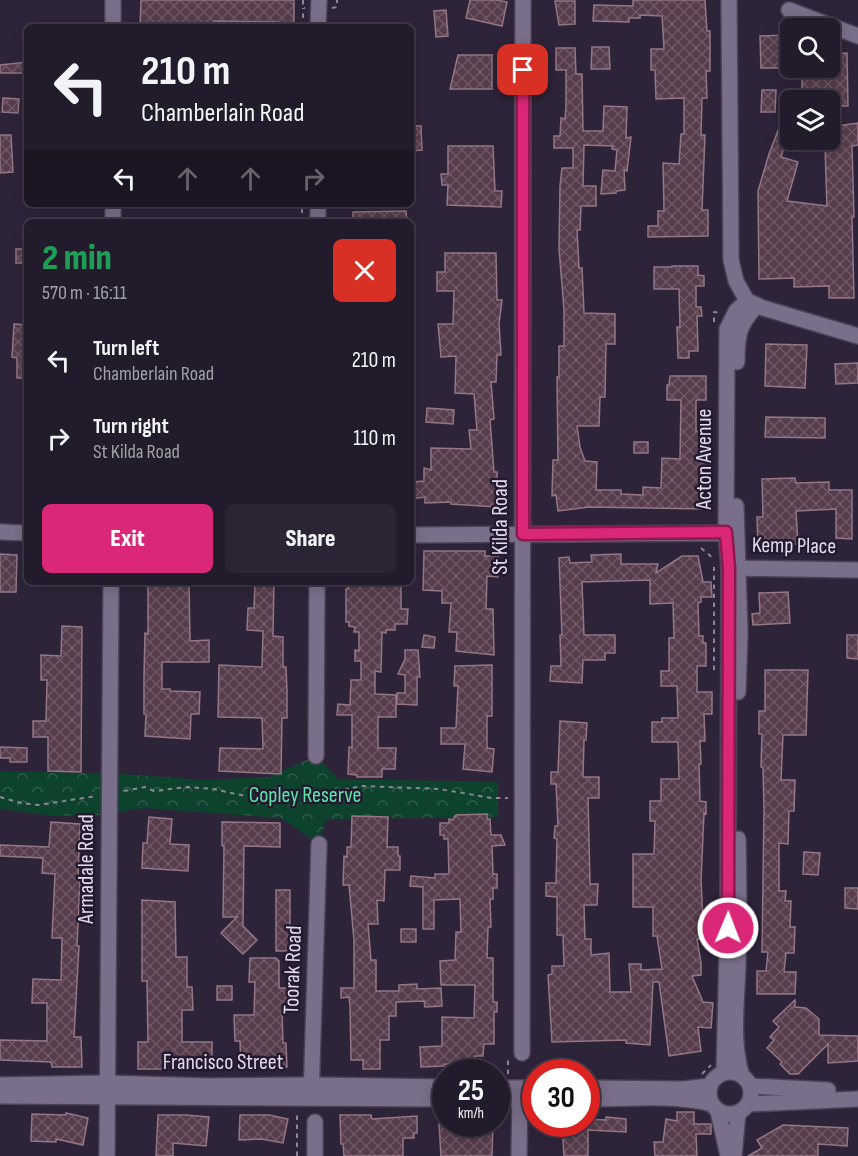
<!DOCTYPE html>
<meta charset="utf-8">
<style>
body{margin:0;font-family:"Sofia Sans Condensed",sans-serif;background:#2a2434;color:#f1f3f6;height:100vh;display:flex;flex-direction:column;font-size:22px;white-space:nowrap}
*{box-sizing:border-box;margin:0}
p{font-size:20px;color:#a2a1a9}
.icon{flex:none;width:33px;height:33px;fill:none;stroke:currentColor;stroke-width:2;stroke-linecap:round;stroke-linejoin:round}
.map{position:relative;flex:1;overflow:hidden}
.panel{position:absolute;left:24px;top:219px;width:390px;height:366px;display:flex;flex-direction:column;background:#221b2c;border-radius:9px;box-shadow:0 3px 15px #0003,0 0 0 2px #3f3948}
.panel>*{flex:none}
.top-card{position:absolute;left:24px;top:24px;width:390px;height:183px;border-radius:9px;box-shadow:0 3px 15px #0003,0 0 0 2px #3f3948;background:#221b2c;color:#f1f3f6;overflow:hidden}
.fabs{position:absolute;left:780px;top:18px;display:grid;gap:12px}
.fabs a{display:grid;place-items:center;width:60px;height:60px;border-radius:9px;background:#221b2c;box-shadow:0 3px 15px #0003,0 0 0 2px #3f3948;font-size:30px}
.speed{position:absolute;left:432px;top:1059px;display:flex;gap:12px;font-size:30px;font-weight:700;text-align:center}
.speed>*{display:grid;place-content:center;width:78px;height:78px;border-radius:50%;background:#221b2c;box-shadow:0 3px 15px #0003,0 0 0 2px #3f3948;line-height:1}
.speed small{font-size:15px;font-weight:400}
.speed .limit{border:9px solid #d22;background:#fff;color:#111}
.pin{position:absolute;display:grid;place-items:center;width:51px;height:51px;color:#fff;margin:-26px;border-radius:12px;box-shadow:0 3px 9px #0006}
.me{position:absolute;width:66px;margin:-33px;rotate:1deg;stroke-linejoin:round;filter:drop-shadow(0 0 4px #0008)}
.turn{display:flex;align-items:center;gap:21px;height:126px;padding:0 18px;font-size:27px}
.turn .icon{width:78px;height:78px;stroke-width:2.5}
.turn b{display:block;font-size:42px;line-height:51px}
.lanes{display:flex;align-items:center;height:57px;padding:0 18px;background:#0003;justify-content:center;gap:30px;direction:ltr}
.lanes .off{opacity:.35}
.round{display:grid;place-items:center;flex:none;width:63px;height:63px;border-radius:9px;background:#2a2434}
.head{display:flex;align-items:center;justify-content:space-between;height:102px;padding:0 18px}
h1{font-size:36px;font-weight:800;line-height:45px;color:#1e9e55}
.primary-button{display:flex;gap:12px;margin-top:auto;padding:12px 18px}
.primary-button a{flex:1;height:69px;border-radius:9px;background:#db2777;color:#fff;font-size:24px;font-weight:800;line-height:69px;text-align:center}
.primary-button a+a{background:#2a2434;color:#f1f3f6}
ul{padding:0;list-style:none}
li{display:flex;align-items:center;gap:18px;height:78px;padding:0 18px}
li div{flex:1}
li b{display:block;font-size:22px}
li em{font-style:normal}
.map>svg:first-child{display:block}
</style>
<div class="map">
<svg width="858" height="1156" viewBox="0 0 858 1156">
<defs>
<pattern id="park-crowns" width="20" height="18" patternUnits="userSpaceOnUse" patternTransform="scale(1.5)"><rect width="20" height="18" fill="#0d432d"/><path d="M2 6a3 3 0 1 1 6 0M12 15a3 3 0 1 1 6 0" fill="none" stroke="#305e4c"/></pattern>
<pattern id="building-cross-hatch" width="8" height="8" patternUnits="userSpaceOnUse" patternTransform="scale(1.5)"><rect width="8" height="8" fill="#573d4b"/><path d="M0 0l8 8M0 8l8-8" fill="none" stroke="#6f5865"/></pattern>
</defs>
<rect width="100%" height="100%" fill="#2e243a"/>
<path fill="url(#park-crowns)" d="M316 756 338 779 498 782V817L326 819 319 844 281 818 144 808 96 815 53 816 0 809V771L123 774 204 780 269 777Z"/>
<path fill="url(#building-cross-hatch)" stroke="#947685" stroke-width="1.5" d="M141 0H294V24H277V22L214 21V24H160L140 27Z
M470 0H496L507 2 502 26 466 18Z
M633 0H705L707 31H710V71H706L707 98H702L701 135H705L702 210H708V236L648 237V226H658V211H664L663 163 679 164 681 134H684V98L656 99 655 70H651V49H664L662 16 640 15V18H629V22L593 21 594 5 633 6Z
M555 1H575V24L559 25Z
M446 10 448 36 436 37 434 11Z
M788 35V50H780L781 68H761L760 36Z
M592 47H609L610 69H591Z
M556 48H575L576 74H582L583 131H603L604 106 627 107 626 138 631 137 627 171 624 170 625 190 616 191V193L601 194 603 170 615 171 617 150 612 149 613 146 584 145 583 186H596V206H581L580 230H577L579 268H582L584 313 615 314V344H606L605 397H600L599 426H577L580 447 585 461 597 462 596 490H621V494L643 495V487L661 488 662 458 680 459 681 400H667V385H669L670 376H706V400H696V431H703V451H709V486L706 485 707 509 589 507 558 511 556 495 552 496 553 460H558L557 377H559V346H564V309L559 249 560 186 562 168H573V148H554V136H560L561 118 565 119 566 107V70H556Z
M847 53 848 106H833V100H802V68H832V54Z
M458 55H492V89H450Z
M27 62V73H0V65Z
M762 90H776L775 112H761Z
M3 98 19 99 18 113 2 112Z
M858 123V145L852 146 854 217H852L854 298H829V286L794 287V278L759 279 758 191 769 154 779 128 789 131 781 157 798 162 787 201 827 206 825 147 830 149V127Z
M411 126H421L422 150 411 151Z
M0 135H11L13 172 0 173Z
M448 146H493L495 191H502L501 207 447 205 448 185H442L441 174H448Z
M406 211 407 222H353V212Z
M16 249H27V263H16Z
M445 253H496L497 300H502L499 324 501 355H497L496 382H491L494 419 490 420 494 472H497V507L451 504V502L425 503V497L411 499V482L424 481V468L431 470V448L471 449 469 430H477L474 394 455 393 456 356 441 357 438 324H453L454 291H437V272H445Z
M672 266H698V275L704 276V286H696V307H701L702 316H697L698 351H689V358H678L677 327H680L679 289H654V267H672Z
M14 324 27 325V378H17V358L12 357Z
M766 344 807 345 805 388 765 386Z
M858 363V383L836 384 835 364Z
M427 408 454 410 453 424 426 422Z
M766 417 825 418V438L765 437Z
M634 442H648V453H634Z
M795 478 796 483 829 482V490H852V539L836 538V509L796 511 798 544 758 546 757 517H763L762 479Z
M424 551H485V556H498V577L487 576 486 609H493L494 655 456 651 457 632H449L451 603H442V591L423 590Z
M0 554 17 555 16 592H0Z
M621 554V564H658L656 573 682 556H698L703 582H711L712 597H701V602L698 603 699 636H703V643H706V666H697V692H712V714H704L705 741H700L701 764H699L700 801 706 802V814L704 813 701 880 703 922 707 923 706 932H701L704 939H697L701 963V975L692 976 703 1002 713 1003 711 1028 698 1027 701 1051 669 1056 659 982H653L650 1045 626 1043V1040L552 1042 548 975 552 974V966H564L563 935H557V897L546 896V883H556L557 839 554 838 555 826H558L556 784H551V772H558L560 721 587 723 586 740H584L583 777H599V798H588L590 884H598L597 905H584L585 939H591V955L609 953 610 992H631L629 964H641V970L662 969 657 936H653V907H633V854H654L655 821H650V801H661V779H679L678 742H652V722H662V718H678L677 686H661V671H669V638H674L673 603 650 604V580L582 582 584 635H615V653H605V660H583L582 683 550 681 551 666H561L560 635H562L559 558 569 557 570 563 592 562 591 555Z
M148 582H189L190 641 209 640V662H162V689H170V691L200 692 199 714H191L190 739 145 736 146 714H144V676L145 633 148 634Z
M255 582H274L273 636 283 637V667H286L287 691V718H282L281 774 219 771 220 748 263 749 262 718 218 717 219 665 262 667 263 631 247 630 248 608H254Z
M348 582H401V609H408L407 624H395V630H386V633L382 632 381 672 375 671V694L396 695V717H378V748H396L395 769H382V777H357V775L348 774 349 747 352 748V715H337L338 704 350 705 351 680H361V661H355V650L359 651V632H354L355 627 349 626V622H346V589H348Z
M788 592 790 623 753 625 752 614 760 613 759 593Z
M62 626 82 627 81 772 48 771V737H33V721H46L47 680H41V655L61 656Z
M424 635 435 637 434 648 422 647Z
M847 635H858V659L847 658Z
M405 650H418L420 677H417V705L397 704V693H405V675L398 674 405 659Z
M492 665V716H487V748L494 749 492 772 463 769 465 744H441V728H456L458 686H454L455 666Z
M765 670H808L806 735H783L781 780H795L794 811H789L788 844 779 843V891H786L785 901H791L790 927H795L794 953H786L784 972H796L795 994H757V971H766L768 952H762L764 810 763 767H761L762 734H759V711H765Z
M0 747 27 748V762H10V758H0Z
M487 814V819H490L491 835H501L505 845 492 846 493 874H497V888H493V899H490L491 927H488L487 958H493V1002H497V1012H494V1044H484L483 1056H475V1065L444 1064V1066L421 1067 420 1047 442 1046V1017L474 1018 475 985H441L440 961 455 960 456 932H461L460 899 434 900V929H423V887L410 886 411 876 435 878V874H449L448 839H444V835H440V823H449V819L453 820 456 815Z
M352 816 388 817 387 847H398V856H400V870H385L384 901 377 900 378 924H368L371 960H376V991H399V985L417 984V989L441 988 442 1006 425 1007 424 1001 396 1002V1016H389V1040H380V1069H363V1060H351L350 1006 349 997 341 998V988H354V940L349 885H343L344 856 347 857V847H351Z
M149 817 172 819 170 844 189 845 188 871 142 868 143 843H147Z
M51 822 80 824 78 879 80 880 77 946H79L74 1037H81L82 1067H52L51 1062 0 1060V1040L47 1041V1003H32L33 979 61 980 62 938H52L55 874 42 873 43 858 0 856V845L49 847Z
M222 822 280 823V847L244 846 243 926 257 940 243 954 221 933 237 917H223L224 846H222Z
M804 852 820 853 818 875 803 874Z
M845 888H858V909L845 908Z
M276 890H290V951H276Z
M142 900 175 902 176 957H187V987H192L193 1010H182V1042H212V1064H167V1069H138V1042H148L147 981H142Z
M401 929H416V942H401Z
M250 958H276L279 961V988H287L286 1010H282L283 1043H286L287 1067 241 1068 240 1041H235L234 1015H254L255 982H249Z
M217 986H232V1000H217Z
M795 1000V1007L806 1008 819 1019V1035L858 1036V1061L828 1063V1044L798 1074H790L780 1064 782 1062 767 1048 774 1040 770 1037 779 1027 773 1021Z
M677 1112H694V1124H711V1134H696L697 1156H655L654 1142H663L666 1119 677 1121Z
M66 1113 88 1118 83 1145 56 1139V1142L31 1141 32 1114 66 1115Z
M158 1115H186L209 1117 206 1146 173 1143V1156H156Z
M240 1115H269L288 1119 283 1143 261 1139 239 1140Z
M340 1115H371L372 1119 417 1116V1133H414V1138H403V1156H344L343 1144H341Z
M606 1117 626 1119V1132L588 1130V1156H564L562 1124H586V1119L606 1120Z
M439 1124H493L492 1156H441Z
M783 1125 848 1128 847 1146 818 1144V1156H748L762 1148 757 1140Z"/>
<g fill="none" stroke-linecap="round" stroke-linejoin="round">
<g stroke="#4b4255" stroke-width="18">
<path id="street" d="M729 0 731 260 736 281 747 301
M789 10 858 36
M113 27V0
M318 27 319 0
M113 222V204
M318 222V204
M750 302 763 308 858 336
M737 362C737 336 738 326 757 305
M736 506 740 633 738 692
M0 532 27 533
M411 535 726 533
M729 568 858 570
M316 756 317 582
M738 839C739 881 739 923 738 965 737 1002 731 1041 742 1076
M522 1053 523 0
M724 1073 728 906 729 568 726 533 727 329 736 311 747 301
M311 1098 319 844
M718 1111 728 1156
M107 1156 111 582
M315 1156V1122
M519 1156 520 1088
M734 1156 738 1113"/>
</g>
<g stroke="#4b4255" stroke-width="18">
<path id="secondary" d="M709 1093a21 21 0 1 1 42 0a21 21 0 1 1-42 0Z
M0 1085 107 1083 208 1086 312 1085 446 1087
M750 1086 828 1090
M496 1088H536
M586 1088 683 1089 710 1086
M0 1096 446 1099
M496 1099H536
M586 1099C626 1099 674 1094 712 1104
M749 1104 858 1099"/>
</g>
<path stroke="#8c8497" stroke-width="2" stroke-dasharray="4.5 4.5" stroke-linecap="butt" d="M303 0V8H305
M332 8 337 7V0
M303 27V8
M302 222V204
M714 322V312L720 313
M701 548 714 559
M714 670V567
M124 791 145 787 154 791 187 787 213 789 264 800 301 803 341 790 362 786 439 789 492 798H508
M0 797 21 803 38 805 97 796
M508 1074V1056
M702 1074 711 1065
M297 1156V1112"/>
<use href="#street" stroke="#7a6f8a" stroke-width="15"/>
<use href="#secondary" stroke="#7a6f8a" stroke-width="15"/>
</g>
<g fill="none" stroke-linecap="round" stroke-linejoin="round">
<g stroke="#8e194d" stroke-width="15">
<path id="route" d="M523 70V534L726 532 729 568 728 928"/>
</g>
<use href="#route" stroke="#db2777" stroke-width="10"/>
</g>
<g text-anchor="middle" dominant-baseline="central" stroke-width="5" stroke-linejoin="round" paint-order="stroke">
<g font-size="22" fill="#e1dbea" stroke="#241a30">
<text transform="translate(704 459) rotate(-90)">Acton Avenue</text>
<text transform="translate(500 527) rotate(-90)">St Kilda Road</text>
<text transform="translate(794 546) rotate(1)">Kemp Place</text>
<text transform="translate(86 869) rotate(-90)">Armadale Road</text>
<text transform="translate(293 970) rotate(-88)">Toorak Road</text>
<text x="223" y="1062">Francisco Street</text>
</g>
<g font-size="22" fill="#5be7aa" stroke="#241a30">
<text x="305" y="795">Copley Reserve</text>
</g>
</g>
</svg>
<div class="fabs">
<a><svg class="icon" aria-label="search" viewBox="0 0 24 24"><circle cx="10" cy="10" r="6"/><path d="M15 15l6 6"/></svg></a>
<a><svg class="icon" aria-label="layers" viewBox="0 0 24 24"><path d="M12 4l9 5-9 5-9-5zM3 14l9 5 9-5"/></svg></a>
</div>
<div class="speed"><div>25<small>km/h</small></div><div class="limit">30</div></div>
<div class="pin" style="left:523px;top:70px;background:#d93025"><svg class="icon" aria-label="arrive" viewBox="0 0 24 24"><path d="M6 21V4h12l-3 4 3 4H6"/></svg></div>
<svg class="me" style="left:728px;top:928px" viewBox="-20 -20 40 40"><circle r="17" fill="#db2777" stroke="#fff" stroke-width="3"/><path d="M0-11L8 9 0 5-8 9z" fill="#fff"/></svg>
<div class="top-card">
<div class="turn"><svg class="icon" aria-label="left" viewBox="0 0 24 24"><path d="M17 20v-9H6M10 6l-5 5 5 5"/></svg><div><b>210 m</b>Chamberlain Road</div></div>
<div class="lanes"><svg class="icon" aria-label="left" viewBox="0 0 24 24"><path d="M17 20v-9H6M10 6l-5 5 5 5"/></svg><svg class="icon off" aria-label="ahead" viewBox="0 0 24 24"><path d="M12 20V5M6 11l6-6 6 6"/></svg><svg class="icon off" aria-label="ahead" viewBox="0 0 24 24"><path d="M12 20V5M6 11l6-6 6 6"/></svg><svg class="icon off" aria-label="right" viewBox="0 0 24 24"><path d="M7 20v-9h11M14 6l5 5-5 5"/></svg></div>
</div>
<section class="panel">
<div class="head"><div><h1>2 min</h1><p>570 m · 16:11</p></div><a class="round" style="background:#d93025;color:#fff"><svg class="icon" aria-label="close" viewBox="0 0 24 24"><path d="M6 6l12 12M18 6L6 18"/></svg></a></div>
<ul>
<li><svg class="icon" aria-label="left" viewBox="0 0 24 24"><path d="M17 20v-9H6M10 6l-5 5 5 5"/></svg><div><b>Turn left</b><p>Chamberlain Road</p></div><em>210 m</em></li>
<li><svg class="icon" aria-label="right" viewBox="0 0 24 24"><path d="M7 20v-9h11M14 6l5 5-5 5"/></svg><div><b>Turn right</b><p>St Kilda Road</p></div><em>110 m</em></li>
</ul>
<div class="primary-button"><a>Exit</a><a>Share</a></div>
</section>
</div>
